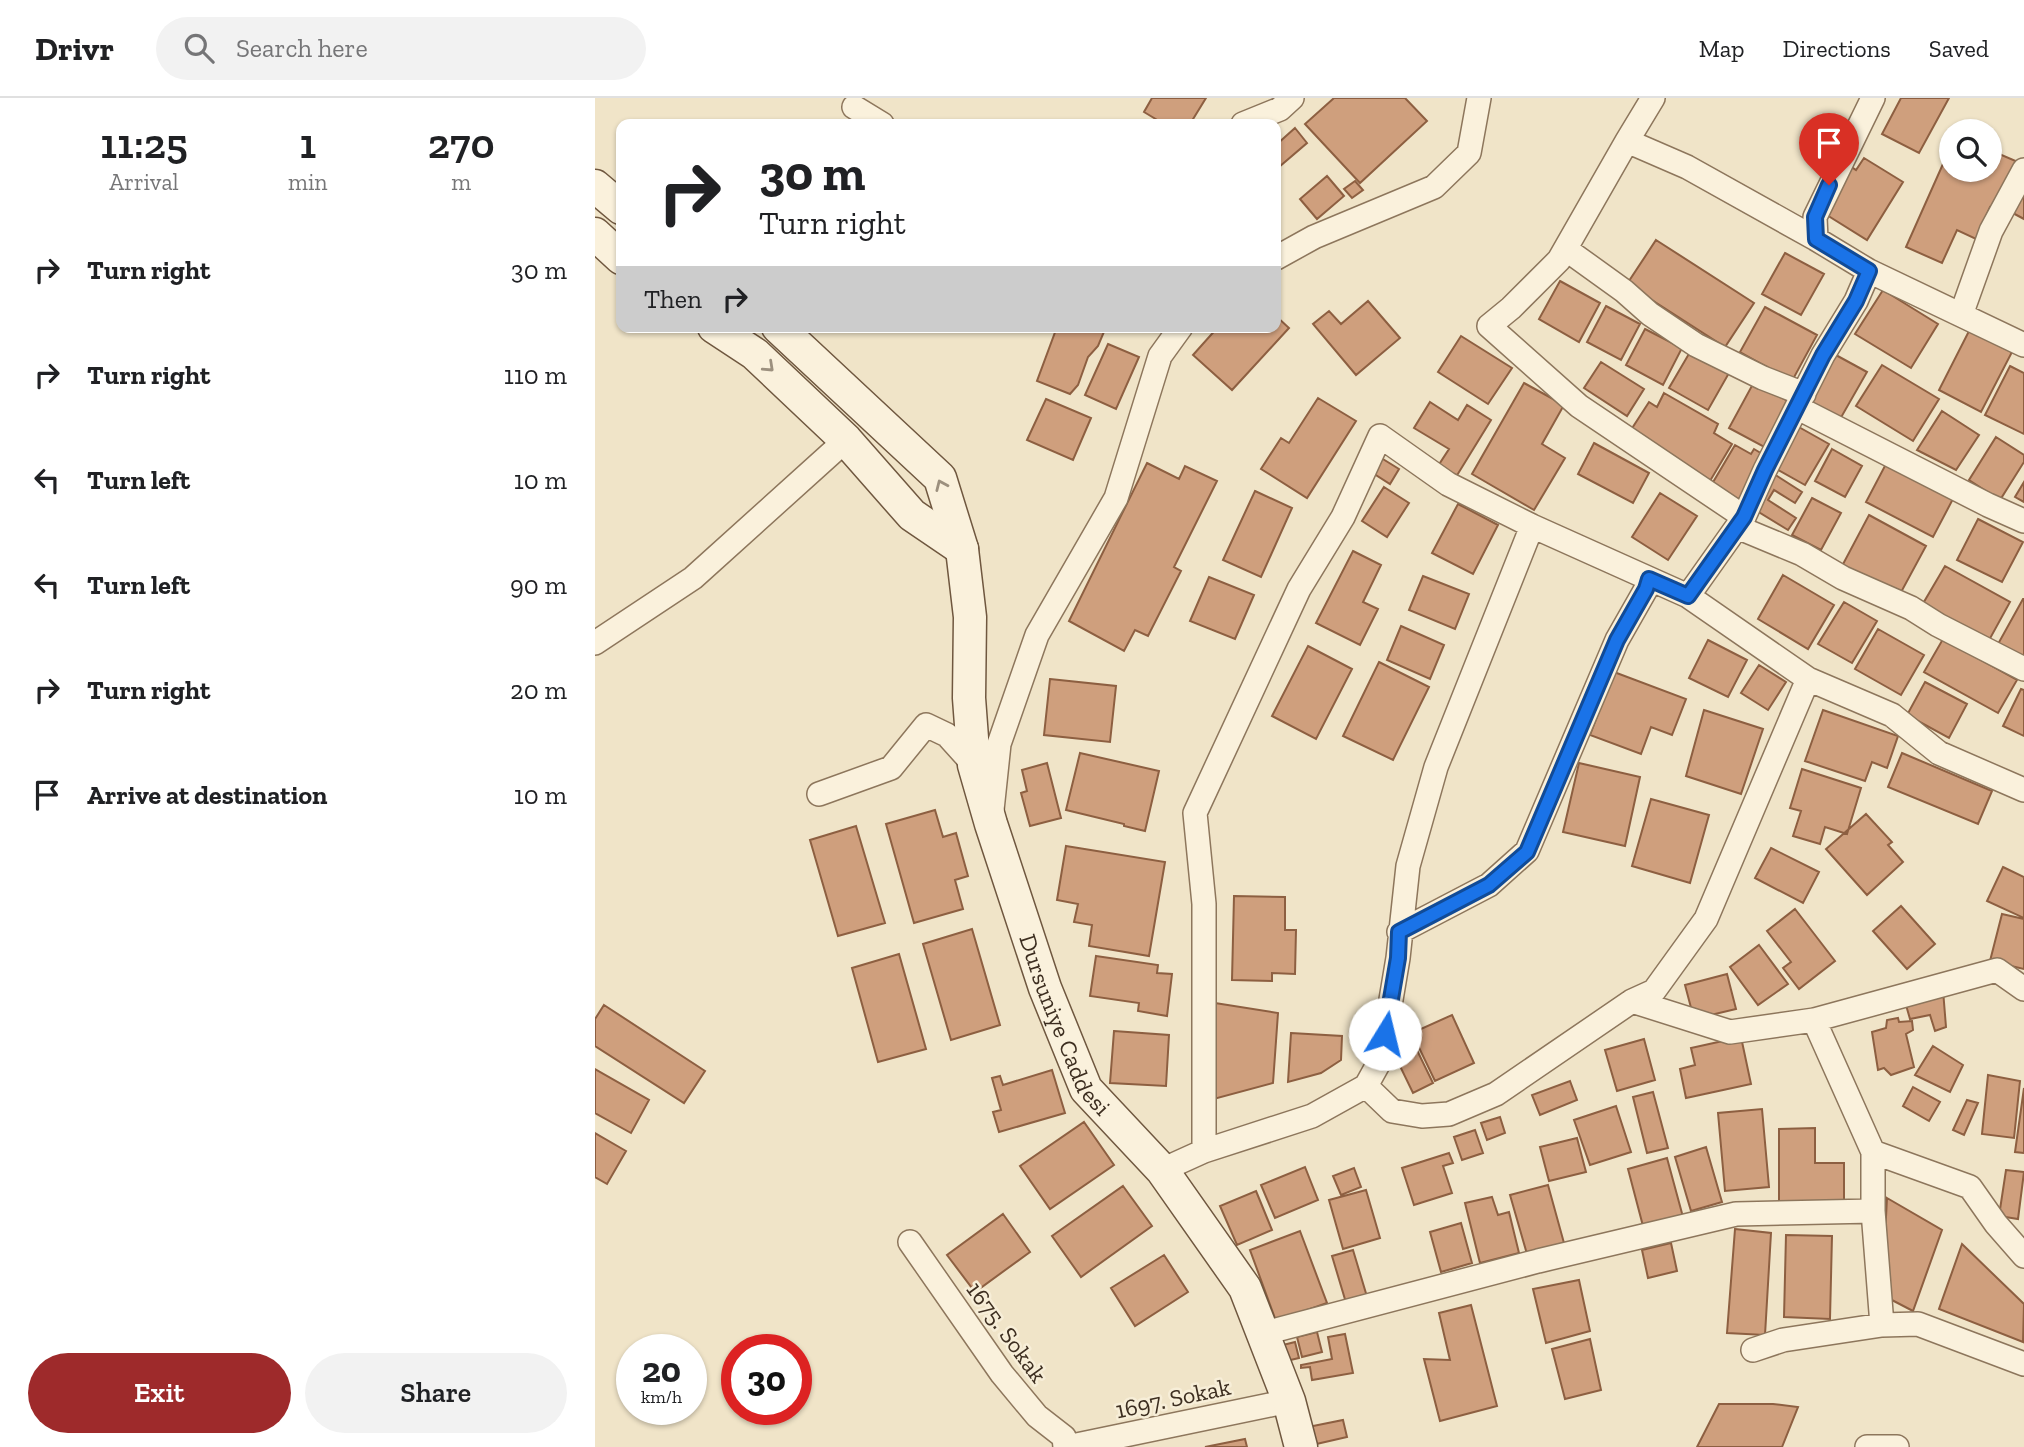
<!DOCTYPE html>
<style>
body{margin:0;font-family:"Zilla Slab",serif;background:#f2f2f2;color:#202124;height:100vh;display:flex;flex-direction:column;font-size:26px;white-space:nowrap}
*{box-sizing:border-box;margin:0}
p{font-size:23px;color:#757577}
.icon{flex:none;width:38px;height:38px;fill:none;stroke:currentColor;stroke-width:2;stroke-linecap:round;stroke-linejoin:round}
.map{position:relative;flex:1;overflow:hidden}
.details{display:flex;flex-direction:column;background:#fff;width:595px}
.details>*{flex:none}
.banner{position:absolute;left:21px;top:21px;width:665px;height:214px;border-radius:14px;box-shadow:0 2px 5px #0004;background:#fff;color:#202124;overflow:hidden}
.fabs{position:absolute;left:1344px;top:21px;display:grid;gap:14px}
.fabs a{display:grid;place-items:center;width:63px;height:63px;border-radius:50%;background:#fff;box-shadow:0 2px 5px #0004;font-size:35px}
.speed{position:absolute;left:21px;top:1236px;display:flex;gap:14px;font-size:35px;font-weight:700;text-align:center}
.speed>*{display:grid;place-content:center;width:91px;height:91px;border-radius:50%;background:#fff;box-shadow:0 2px 5px #0004;line-height:1}
.speed small{font-size:18px;font-weight:400}
.speed .limit{border:10px solid #d22;background:#fff;color:#111}
.pin{position:absolute;display:grid;place-items:center;width:60px;height:60px;color:#fff;margin:-72px -30px;border-radius:50% 50% 50% 0;rotate:-45deg;box-shadow:0 0 7px #0007}
.pin .icon{rotate:45deg}
.me{position:absolute;width:77px;margin:-38px;rotate:9deg;stroke-linejoin:round;filter:drop-shadow(0 0 5px #0008)}
.turn{display:flex;align-items:center;gap:24px;height:147px;padding:0 28px;font-size:32px}
.turn .icon{width:91px;height:91px;stroke-width:2.5}
.turn b{display:block;font-size:49px;line-height:60px}
.then{display:flex;align-items:center;height:66px;padding:0 28px;background:#0003;gap:14px;font-size:26px}
.eta{display:flex;justify-content:space-evenly;align-items:center;height:119px;text-align:center}
.eta b{font-size:42px;font-weight:600;line-height:49px}
.action{display:flex;gap:14px;margin-top:auto;padding:14px 28px}
.action a{flex:1;height:80px;border-radius:42px;background:#9e2a2b;color:#fff;font-size:28px;font-weight:600;line-height:80px;text-align:center}
.action a+a{background:#f2f2f2;color:#202124}
ul{padding:0;list-style:none}
li{display:flex;align-items:center;gap:21px;height:105px;padding:0 28px}
li div{flex:1}
li b{display:block;font-size:26px}
li em{font-style:normal}
header{display:flex;align-items:center;gap:42px;box-sizing:border-box;height:98px;padding:0 35px;background:#fff;border-bottom:2px solid #e0e0e0}
header strong{font-size:33px}
nav{display:flex;gap:38px;margin-inline-start:auto;font-size:24px}
.search{width:490px;height:63px;background:#f2f2f2;display:flex;align-items:center;gap:18px;box-sizing:border-box;padding:0 24px;border-radius:38px;color:#757577;font-size:26px}
main{display:flex;flex:1;min-height:0}
.map>svg:first-child{display:block}
</style>
<header>
<strong>Drivr</strong>
<div class="search"><svg class="icon" aria-label="search" viewBox="0 0 24 24"><circle cx="10" cy="10" r="6"/><path d="M15 15l6 6"/></svg>Search here</div>
<nav><a>Map</a><a>Directions</a><a>Saved</a></nav>
</header>
<main>
<section class="details">
<div class="eta">
<div><b>11:25</b><p>Arrival</p></div>
<div><b>1</b><p>min</p></div>
<div><b>270</b><p>m</p></div>
</div>
<ul>
<li><svg class="icon" aria-label="right" viewBox="0 0 24 24"><path d="M7 20v-9h11M14 6l5 5-5 5"/></svg><div><b>Turn right</b></div><em>30 m</em></li>
<li><svg class="icon" aria-label="right" viewBox="0 0 24 24"><path d="M7 20v-9h11M14 6l5 5-5 5"/></svg><div><b>Turn right</b></div><em>110 m</em></li>
<li><svg class="icon" aria-label="left" viewBox="0 0 24 24"><path d="M17 20v-9H6M10 6l-5 5 5 5"/></svg><div><b>Turn left</b></div><em>10 m</em></li>
<li><svg class="icon" aria-label="left" viewBox="0 0 24 24"><path d="M17 20v-9H6M10 6l-5 5 5 5"/></svg><div><b>Turn left</b></div><em>90 m</em></li>
<li><svg class="icon" aria-label="right" viewBox="0 0 24 24"><path d="M7 20v-9h11M14 6l5 5-5 5"/></svg><div><b>Turn right</b></div><em>20 m</em></li>
<li><svg class="icon" aria-label="arrive" viewBox="0 0 24 24"><path d="M6 21V4h12l-3 4 3 4H6"/></svg><div><b>Arrive at destination</b></div><em>10 m</em></li>
</ul>
<div class="action"><a>Exit</a><a>Share</a></div>
</section>
<div class="map">
<svg width="1429" height="1349" viewBox="0 0 1429 1349">
<rect width="100%" height="100%" fill="#f0e4c8"/>
<path fill="#cf9f7d" stroke="#8d5f41" stroke-width="2" d="M557 0H611L595 26H569L549 14Z
M739 0H810L832 23 765 85 710 26Z
M1306 0H1354L1324 55 1287 36Z
M700 30 712 45 684 69 681 65V47Z
M1356 48V72H1395V52L1423 64 1401 112 1395 109 1381 141 1362 132 1347 165 1311 149Z
M1269 60 1308 84 1272 142 1227 114 1255 68 1261 72Z
M732 78 749 98 722 121 705 101Z
M760 83 768 92 757 100 749 91Z
M1429 86V121L1414 113Z
M1061 142 1159 205 1130 249 1032 186Z
M1190 155 1229 176 1206 217 1167 196Z
M965 183 1005 205 984 244 944 221Z
M1288 192 1343 226 1316 270 1260 236Z
M773 203 805 240 761 277 718 226 734 213 746 226Z
M1011 208 1045 226 1026 262 992 244Z
M1170 209 1222 237 1197 283 1145 254Z
M681 218 694 230 637 292 598 257 623 229H681Z
M462 229H511L503 248 493 259 483 287 475 296 442 283Z
M1050 231 1087 250 1068 287 1031 267Z
M1374 233 1417 254 1386 314 1344 292Z
M866 238 917 270 893 306 843 274Z
M513 246 544 259 521 311 490 297Z
M1095 254 1134 275 1113 312 1074 290Z
M1239 256 1272 274 1244 323 1211 304Z
M1006 264 1049 291 1032 318 989 290Z
M1287 267 1344 301 1318 343 1261 308Z
M1415 268 1429 275V336L1390 317Z
M1159 284 1198 306 1173 351 1134 330Z
M929 285 969 307 947 346 970 360 939 412 877 376Z
M1069 295 1123 326 1119 335 1137 346 1115 383 1034 335 1054 304 1062 309Z
M723 300 761 323 712 400 666 371 686 340 694 345Z
M451 301 496 320 478 362 432 342Z
M835 304 863 322 872 307 896 322 861 379 843 368 854 351 819 330Z
M1347 313 1384 337 1361 372 1322 352Z
M1202 328 1234 346 1210 387 1178 369Z
M1401 339 1429 357V364L1405 402 1374 382Z
M999 345 1054 375 1038 405 983 376Z
M1140 347 1156 356 1159 351 1169 357 1145 402 1117 386Z
M1237 351 1267 368 1250 399 1220 383Z
M783 358 804 371 795 386 773 372Z
M1292 364 1359 399 1338 439 1271 404Z
M552 365 584 381 590 368 622 383 579 469 586 473 553 538 540 532 529 553 474 523Z
M1179 376 1207 394 1200 405 1179 392 1173 402 1201 420 1193 432 1157 410Z
M1429 384V404L1420 399Z
M789 389 814 405 792 439 767 423Z
M660 393 697 410 666 479 628 462Z
M1065 395 1102 418 1073 462 1037 439Z
M1217 400 1246 415 1226 452 1197 437Z
M863 406 903 427 878 476 837 455Z
M1274 417 1331 448 1304 498 1247 468Z
M1383 421 1428 444 1407 484 1362 462Z
M758 453 786 467 768 504 783 511 765 547 721 525Z
M1350 468 1415 504 1392 546 1326 509Z
M1188 477 1239 507 1213 551 1163 521Z
M828 478 874 496 860 531 814 512Z
M614 479 659 497 640 541 595 523Z
M1428 501H1429V560L1403 546Z
M1249 504 1282 523 1257 565 1223 546Z
M806 528 849 547 835 581 792 562Z
M1283 531 1329 557 1306 597 1260 571Z
M1348 541 1422 582 1403 615 1329 574Z
M1113 542 1152 562 1133 599 1094 580Z
M713 548 757 571 721 641 677 618Z
M784 564 834 589 798 662 748 638Z
M1164 567 1191 584 1173 612 1146 595Z
M1019 574 1091 601 1077 637 1056 629 1046 656 995 637Z
M455 581 521 588 515 644 449 637Z
M1330 584 1372 606 1354 640 1312 617Z
M1426 591 1429 592V638L1408 628Z
M1109 612 1168 631 1146 696 1091 678Z
M1228 612 1303 638 1292 670 1277 664 1270 683 1210 663Z
M485 655 564 673 550 733 529 728V726L471 712Z
M1307 655 1397 693 1383 726 1293 689Z
M452 665 466 720 435 728 426 695 432 693 427 672Z
M984 665 1045 679 1030 748 968 734Z
M1207 671 1266 690 1252 736 1230 729 1225 746 1198 738 1206 713 1195 710Z
M1056 701 1114 717 1095 785 1037 768Z
M340 712 348 739 361 735 373 778 360 782 368 811 319 825 291 726Z
M1271 716 1297 744 1293 747 1308 764 1272 797 1231 751Z
M261 728 290 825 243 838 215 742Z
M471 748 570 764 554 858 494 848 497 827 479 824 483 806 462 802Z
M1176 750 1224 774 1208 805 1160 780Z
M1408 769 1429 779V820L1392 803Z
M639 798 690 799V832H701L700 876 677 875V883L637 882Z
M1306 808 1340 846 1312 871 1278 833Z
M1200 811 1240 863 1204 891 1188 870 1196 864 1172 833Z
M1407 816 1429 821V871L1395 863Z
M377 831 405 927 356 942 328 846Z
M1164 847 1193 886 1163 907 1135 869Z
M304 856 331 951 283 964 257 870Z
M501 858 563 867 562 875 577 876 572 918 543 913 544 905 495 898Z
M1132 876 1141 911 1099 921 1090 887Z
M1348 892 1351 929 1340 933 1335 917 1315 921 1309 900Z
M620 905 683 915 678 985 615 1002Z
M9 907 110 973 89 1005 0 948V921Z
M857 917 879 965 840 983 817 935Z
M1303 920 1304 924 1317 923 1318 932 1311 936 1319 969 1296 977 1289 970 1283 972 1277 934 1291 930 1292 922Z
M519 933 574 937 571 988 515 985Z
M696 935 747 938 746 962 726 975 693 984Z
M1146 939 1156 986 1091 1000 1085 971 1100 967 1096 950Z
M1049 941 1060 982 1022 993 1010 952Z
M818 944 838 985 818 995 803 964 811 947Z
M1338 948 1368 967 1355 994 1320 977Z
M0 971 54 1002 36 1035 0 1015Z
M457 972 470 1015 404 1034 398 1014 406 1012 397 980 405 978 408 987Z
M1393 977 1425 983 1419 1040 1387 1036Z
M975 983 982 1002 945 1017 937 997Z
M1318 989 1345 1004 1334 1023 1308 1008Z
M1429 990V1055L1420 1054Z
M1058 994 1073 1050 1052 1055 1038 999Z
M1372 1002 1383 1005 1369 1037 1358 1032Z
M1021 1008 1036 1054 995 1067 979 1022Z
M1167 1011 1174 1089 1130 1093 1123 1015Z
M905 1019 910 1035 892 1042 886 1025Z
M489 1024 519 1067 455 1111 425 1068Z
M1220 1030V1065H1249V1103L1184 1105V1031Z
M880 1032 888 1055 867 1062 859 1039Z
M0 1035 31 1053 12 1086 0 1079Z
M982 1040 991 1074 954 1083 945 1049Z
M1111 1049 1127 1104 1096 1113 1080 1059Z
M854 1055 858 1065 848 1068 857 1095 819 1107 807 1070Z
M1072 1060 1088 1119 1048 1128 1033 1071Z
M710 1069 723 1102 680 1120 666 1087Z
M759 1070 766 1089 746 1097 738 1078Z
M1411 1072 1429 1074 1423 1121 1404 1118Z
M953 1087 969 1145 932 1156 915 1097Z
M528 1088 557 1128 486 1179 457 1138Z
M771 1092 785 1140 748 1151 734 1102Z
M661 1093 677 1132 642 1147 625 1108Z
M897 1099 903 1117 914 1114 924 1155 885 1165 870 1105Z
M1292 1100 1347 1132 1318 1213 1293 1200 1289 1157Z
M408 1116 435 1154 380 1194 352 1157Z
M866 1125 877 1165 846 1174 835 1134Z
M1140 1131 1176 1135 1170 1237 1132 1235Z
M705 1133 732 1205 681 1223 655 1152Z
M1191 1137 1237 1138 1235 1221 1189 1219Z
M1076 1145 1082 1173 1053 1180 1047 1152Z
M1367 1146 1429 1206 1428 1244 1344 1211Z
M758 1152 773 1202 752 1208 737 1158Z
M569 1157 593 1194 540 1228 516 1190Z
M984 1182 995 1233 951 1245 938 1191Z
M876 1207 902 1308 845 1323 829 1261 855 1262 844 1215Z
M722 1234 727 1254 707 1259 702 1239Z
M750 1236 758 1275 717 1282 715 1269 706 1270V1267L737 1261 733 1239Z
M995 1241 1006 1292 970 1301 957 1251Z
M700 1244 704 1260 683 1265 680 1249Z
M1124 1306H1178L1203 1309 1187 1349H1102Z
M748 1322 752 1339 717 1347 713 1329Z
M650 1341 652 1349H610Z"/>
<g fill="none" stroke-linecap="round" stroke-linejoin="round">
<g stroke="#8d765c" stroke-width="26">
<path id="street" d="M1278 0 1220 119 1221 141 1274 173 1429 247
M259 9 287 26
M648 26 685 11 697 0
M1032 43 1058 0
M972 152 1029 193 1055 216 1101 247 1168 280 1209 296
M681 160 719 139 839 89 874 55 884 0
M1366 217 1396 133 1429 72
M1203 310 1393 407 1429 423
M1149 419 984 308 894 228 916 210 964 162 1032 43 1092 69 1221 141
M1142 429 1207 456 1248 480 1316 510 1343 527 1429 571
M1093 498 1149 419 1170 372 1228 257 1261 203 1274 173
M0 545 98 480 251 342
M224 696 296 670 331 627 352 637 379 667
M397 712 404 646 442 537 521 400 565 258 586 229
M804 834 894 787 932 753 1022 542 1051 491 1054 481
M1037 903 1135 934 1219 922 1402 872 1429 891
M1219 922 1278 1054V1113L1287 1227
M771 988 797 1013 827 1018 854 1016 901 996 1037 903 1059 893 1111 821 1213 581
M609 1053V806L600 715 704 491 748 419 785 338 853 386 937 428 1093 498 1213 581 1297 617 1344 655 1429 692
M1278 1054 1375 1089 1401 1126 1429 1158
M567 1072 609 1053 717 1018 771 988 786 961 803 860 813 768 841 669 937 428
M315 1144 407 1276 442 1318 469 1339 470 1349
M666 1236 943 1163 1141 1116 1278 1113
M1158 1252 1188 1242 1287 1227 1323 1226 1429 1266
M472 1349 694 1303
M1272 1349H1302"/>
</g>
<g stroke="#6f573f" stroke-width="35">
<g id="secondary">
<path d="M0 88 26 110"/>
<path d="M0 136 26 160"/>
<path d="M119 229 160 256 251 342 317 417 367 451"/>
<path id="s1" d="M183 229 345 380 367 451 375 519 374 600 379 667 396 726 450 890 491 991 567 1072 650 1190 694 1303 706 1349"/>
</g>
</g>
<use href="#street" stroke="#faf1dc" stroke-width="23"/>
<use href="#secondary" stroke="#faf1dc" stroke-width="32"/>
</g>
<defs><path id="oneway-chevron" d="M-2-3.5L2.5 0L-2 3.5" fill="none" stroke-width="1.6" stroke-linecap="round" stroke-linejoin="round" transform="scale(1.75)"/></defs>
<g stroke="#9c907e">
<use href="#oneway-chevron" transform="translate(174 269) rotate(43)"/>
<use href="#oneway-chevron" transform="translate(346 387) rotate(-114)"/>
</g>
<g fill="none" stroke-linecap="round" stroke-linejoin="round">
<g stroke="#114b97" stroke-width="18">
<path id="route" d="M790 936 803 860 804 834 894 787 932 754 1022 542 1051 491 1054 481 1093 498 1149 419 1170 372 1228 257 1261 203 1274 173 1221 141 1220 119 1234 87"/>
</g>
<use href="#route" stroke="#1a73e8" stroke-width="12"/>
</g>
<g text-anchor="middle" dominant-baseline="central" stroke-width="5" stroke-linejoin="round" paint-order="stroke">
<g font-size="24" fill="#3d2e20" stroke="#f7eed8">
<text stroke="none"><textPath href="#s1" startOffset="788">Dursuniye Caddesi</textPath></text>
<text transform="translate(412 1234) rotate(54)">1675. Sokak</text>
<text transform="translate(578 1300) rotate(-12)">1697. Sokak</text>
</g>
</g>
</svg>
<div class="fabs">
<a><svg class="icon" aria-label="search" viewBox="0 0 24 24"><circle cx="10" cy="10" r="6"/><path d="M15 15l6 6"/></svg></a>
</div>
<div class="speed"><div>20<small>km/h</small></div><div class="limit">30</div></div>
<div class="pin" style="left:1234px;top:87px;background:#d93025"><svg class="icon" aria-label="arrive" viewBox="0 0 24 24"><path d="M6 21V4h12l-3 4 3 4H6"/></svg></div>
<svg class="me" style="left:790px;top:936px" viewBox="-20 -20 40 40"><circle r="19" fill="#fff"/><path d="M0-13L10 11 0 6-10 11z" fill="#1a73e8"/></svg>
<div class="banner">
<div class="turn"><svg class="icon" aria-label="right" viewBox="0 0 24 24"><path d="M7 20v-9h11M14 6l5 5-5 5"/></svg><div><b>30 m</b>Turn right</div></div>
<div class="then">Then<svg class="icon" aria-label="right" viewBox="0 0 24 24"><path d="M7 20v-9h11M14 6l5 5-5 5"/></svg></div>
</div>
</div>
</main>
